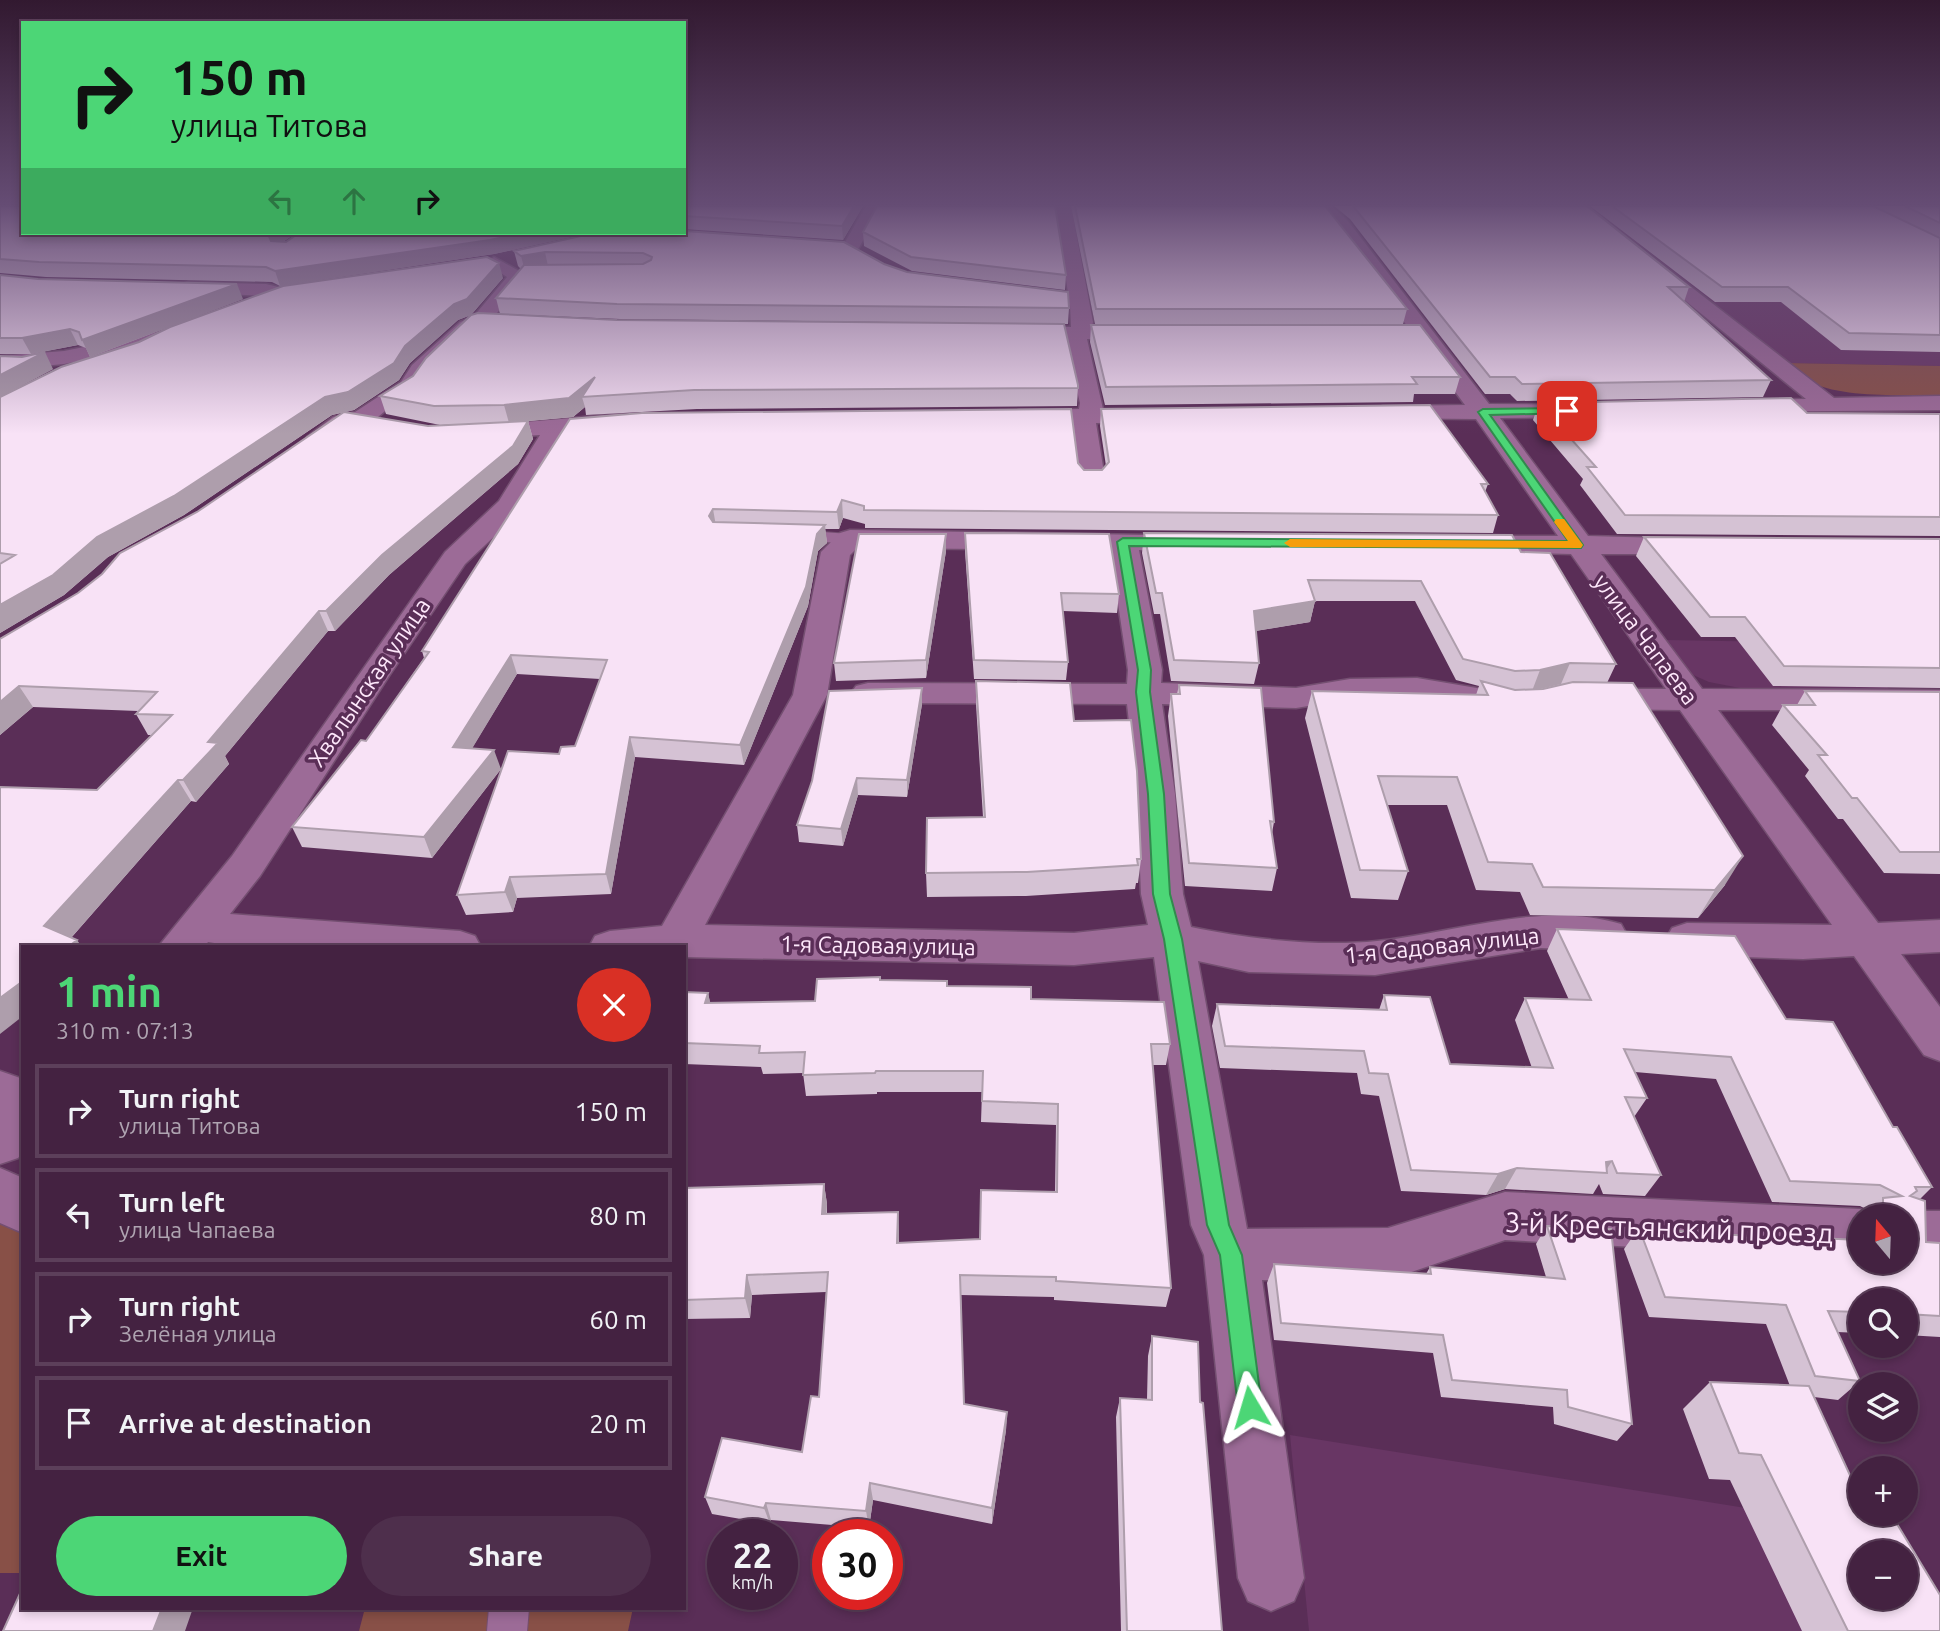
<!DOCTYPE html>
<meta charset="utf-8">
<style>
body{margin:0;font-family:Ubuntu,sans-serif;background:#4e2f4c;color:#f1f3f6;height:100vh;display:flex;flex-direction:column;font-size:26px;white-space:nowrap}
*{box-sizing:border-box;margin:0}
p{font-size:23px;color:#afa4b1}
.icon{flex:none;width:38px;height:38px;fill:none;stroke:currentColor;stroke-width:2;stroke-linecap:round;stroke-linejoin:round}
.map{position:relative;flex:1;overflow:hidden}
.sheet{position:absolute;left:21px;top:945px;width:665px;height:665px;display:flex;flex-direction:column;background:#442241;border-radius:0px;box-shadow:0 4px 10px #0003,0 0 0 2px #5c3f5a}
.sheet>*{flex:none}
.guide{position:absolute;left:21px;top:21px;width:665px;height:214px;border-radius:0px;box-shadow:0 4px 10px #0003,0 0 0 2px #5c3f5a;background:#4cd676;color:#111;overflow:hidden}
.needle{width:46px;rotate:341deg}
.tools{position:absolute;left:1848px;top:1204px;display:grid;gap:14px}
.tools a{display:grid;place-items:center;width:70px;height:70px;border-radius:50%;background:#442241;box-shadow:0 4px 10px #0003,0 0 0 2px #5c3f5a;font-size:35px}
.speed{position:absolute;left:707px;top:1519px;display:flex;gap:14px;font-size:35px;font-weight:700;text-align:center}
.speed>*{display:grid;place-content:center;width:91px;height:91px;border-radius:50%;background:#442241;box-shadow:0 4px 10px #0003,0 0 0 2px #5c3f5a;line-height:1}
.speed small{font-size:18px;font-weight:400}
.speed .limit{border:10px solid #d22;background:#fff;color:#111}
.pin{position:absolute;display:grid;place-items:center;width:60px;height:60px;color:#fff;margin:-30px;border-radius:14px;box-shadow:0 4px 10px #0006}
.me{position:absolute;width:77px;margin:-38px;rotate:353deg;stroke-linejoin:round;filter:drop-shadow(0 0 5px #0008)}
.turn{display:flex;align-items:center;gap:24px;height:147px;padding:0 35px;font-size:32px}
.turn .icon{width:91px;height:91px;stroke-width:2.5}
.turn b{display:block;font-size:49px;line-height:60px}
.lanes{display:flex;align-items:center;height:66px;padding:0 35px;background:#0003;justify-content:center;gap:35px;direction:ltr}
.lanes .off{opacity:.35}
.round{display:grid;place-items:center;flex:none;width:74px;height:74px;border-radius:37px;background:#4e2f4c}
.head{display:flex;align-items:center;justify-content:space-between;height:119px;padding:0 35px}
h1{font-size:42px;font-weight:600;line-height:52px;color:#4cd676}
.primary-button{display:flex;gap:14px;margin-top:auto;padding:14px 35px}
.primary-button a{flex:1;height:80px;border-radius:42px;background:#4cd676;color:#111;font-size:28px;font-weight:600;line-height:80px;text-align:center}
.primary-button a+a{background:#4e2f4c;color:#f1f3f6}
ul{padding:0;list-style:none}
li{display:flex;align-items:center;gap:21px;height:94px;margin:0 14px 10px;padding:0 21px;border:4px solid #5c3f5a;border-radius:0px}
li div{flex:1}
li b{display:block;font-size:26px}
li em{font-style:normal}
.map>svg:first-child{display:block}
</style>
<div class="map">
<svg width="1940" height="1631" viewBox="0 0 1940 1631">
<rect width="100%" height="100%" fill="#5a2e57"/>
<path fill="#683664" d="M1581 206H1849L1940 255V366L1786 363Z
M1666 640 1844 643 1891 691 1740 688 1709 682 1691 674Z
M1290 1435 1846 1524 1860 1552V1598L1940 1631H1309Z"/>
<path fill="#885047" d="M1786 363 1940 366V395C1904 395 1845 398 1812 383 1803 379 1794 370 1786 363Z
M23 1192V1573H0V1210Z
M365 1608H633L628 1631H359Z"/>
<g fill="none" stroke-linecap="round" stroke-linejoin="round">
<g stroke="#744f71" stroke-width="2">
<path id="service" d="M795 530 850 534 858 539 850 544 789 539 787 535 789 531Z
M489 1608H529L527 1631H487Z"/>
</g>
<g stroke="#744f71" stroke-width="3">
<path id="minor" d="M866 206H882L856 253H844L841 249Z
M1055 206H1071L1093 322 1092 327H1143L1154 333 1143 339H1087L1103 409 1160 410 1163 415 1160 420 1151 422 1096 423 1105 479 1101 485H1083L1079 479 1072 423 1019 424 1010 422 1007 417 1010 412 1019 410 1079 409 1080 403 1065 339H1014L1003 333 1014 327H1071L1070 305 1016 300 1006 294 1016 288 1068 293Z
M1315 206H1332L1348 221 1489 404 1597 405 1601 410 1597 415 1589 417 1500 418 1588 536 1703 539 1707 545 1703 551 1693 554H1601L1702 689 1940 690V710H1718L1878 923 1940 920V952L1901 954 1940 1007V1061L1924 1055 1854 956 1803 959 1687 955 1672 950 1666 939 1672 928 1687 923 1832 925 1680 710 1592 709 1580 706 1575 699 1580 692 1592 689H1666L1571 554 1456 551 1452 545 1456 539 1466 536H1558L1476 419 1375 418 1371 413 1375 408 1383 406 1465 405 1336 229Z
M1569 206H1587L1834 398 1940 396V410L1739 412 1735 407 1739 402 1747 400 1806 399Z
M494 257 528 276 487 325 474 330 429 374 417 392 391 406 372 422 350 427 328 442H310L307 437 333 417 355 412 401 382 412 365 460 322 473 317 507 277 485 263Z
M189 282 266 284 291 290 294 294 284 300 266 296 182 292 179 288 182 284Z
M168 330 179 336 176 341 64 364 0 370V356L64 351Z
M619 414 628 416 631 421 628 426 572 432 561 440 520 512 465 564 389 676 260 876 230 914 460 931 475 936 481 947H240L208 942 204 947H158L232 856 445 552 499 501 540 435 477 439 468 437 465 432 468 427Z
M850 530 1206 536 1210 542 1206 548 1139 550 1162 670 1161 683 1296 688 1350 679 1417 678 1531 697 1536 704 1531 711 1505 715 1468 705 1417 698 1350 699 1296 708 1162 704 1175 794 1183 894 1191 927C1248 939 1320 947 1377 941 1455 933 1544 900 1621 924L1627 935 1621 946 1606 951 1541 948 1375 975 1249 972 1198 961 1247 1229 1388 1228 1505 1192 1860 1209 1879 1216H1860V1259L1505 1240 1388 1280H1262L1304 1578 1294 1601 1271 1611 1248 1601 1238 1578 1204 1255 1191 1225 1154 957 1074 965 684 957V947H589L595 936 610 931 662 926 793 695 821 552 840 533ZM857 548 1110 550 1128 670 1127 684 868 683 856 686 851 693 856 700 868 703 1127 704 1137 794 1141 894 1148 925 1074 933 705 925 827 695 850 555Z
M0 1071 23 1079V1152L18 1158 0 1164Z
M0 1168 23 1178V1233L0 1223Z
M1906 1211H1940V1261H1906V1216H1892Z"/>
</g>
<use href="#service" fill="#9c6b97" fill-rule="evenodd"/>
<use href="#minor" fill="#9c6b97" fill-rule="evenodd"/>
</g>
<path fill="#d5c2d4" d="M0 206 23 233H296L283 242H286L299 233H589L494 254 280 286 272 282 46 277 0 273Z
M684 206H863L843 240 684 229Z
M1071 206H1325L1407 309 1403 324H1095Z
M1334 206H1587L1689 287 1684 302 1771 380 1763 397 1517 401 1510 394H1485L1350 219Z
M1590 206H1940V352L1841 350 1781 302H1715Z
M863 232 1066 275 1065 290 912 271 864 246Z
M594 233 884 264 907 272 1069 308 1068 324 620 319 500 314 496 298 521 269 518 266 514 251Z
M0 275 243 299 90 357 86 348 78 345 31 354H0Z
M503 278 471 315 458 320 410 363 399 380 354 410 332 415 184 515 108 557 64 595 0 633V356L53 369 2 396Z
M1091 325 1460 377 1455 394H1414L1413 402 1105 405 1090 342Z
M413 376 1078 385 1077 406 697 409 586 415 585 407 573 417 528 421 533 439 518 464 389 575 335 631H328L225 756 229 764 196 802 191 801 71 938 23 947 97 790 152 735H148L136 714 138 711 33 707 0 735V639L428 426 469 424 440 425 386 414 380 396Z
M1539 403 1807 413 1940 414V536L1617 534 1580 485 1583 479 1533 420Z
M1101 409 1488 484 1485 492 1498 515 1493 533 865 528V524L843 518 839 529H825L827 543 818 551 808 606 744 765 635 757 611 894 517 898 513 912 466 915 457 895 559 754 575 746 600 679 517 674 472 748 501 769 432 858 302 847 292 827 366 741 424 658 422 651 570 419 1078 463 1084 470H1102L1106 466 1100 426Z
M965 533 1119 594 1117 613 1063 611 1068 662 1066 680 974 679 965 551Z
M1144 533 1521 552 1616 664 1607 683 1725 885 1698 918 1530 915 1520 892 1476 890 1447 805H1387L1408 871 1398 900 1351 898 1305 718 1312 691 1476 695 1479 686 1456 680 1415 601H1315L1310 622 1255 631 1259 663 1254 684 1171 681 1160 614H1154L1142 553Z
M946 534V551L926 678 836 681 834 663Z
M1644 537 1940 539V688L1773 686 1735 637H1701L1636 556Z
M976 681 1074 721 1141 859 1138 883H1136L1135 889 1026 896 927 897 926 873 983 817 976 704Z
M1179 685 1274 822 1272 833 1277 868 1272 891 1185 886 1168 716 1171 694H1177Z
M922 688V704L907 797 858 795 843 846 799 842 797 825Z
M1805 691 1940 692V874L1884 873 1843 819H1838L1805 776 1809 770 1772 725 1783 705H1797Z
M1557 929 1786 1019 1893 1127 1932 1187 1920 1199 1926 1242 1940 1243V1337L1906 1335V1300H1860V1333L1837 1332 1860 1381 1838 1400 1814 1397 1860 1497 1940 1631H1802L1730 1480 1709 1479 1683 1409 1710 1382 1790 1386 1766 1324 1649 1317 1624 1249 1639 1228 1813 1241 1816 1238 1860 1262 1906 1216H1865L1870 1211 1860 1206 1772 1202 1716 1079 1635 1072 1647 1098 1634 1117 1661 1175 1645 1196 1603 1194 1599 1184 1593 1194 1505 1189 1486 1195 1401 1191 1379 1096 1361 1094 1357 1073 1220 1068 1212 1026 1217 1004 1379 1010 1384 995 1450 1064 1532 1068 1515 1020 1525 998 1569 1000 1547 951Z
M880 980 948 986 1031 999 1170 1044 1166 1065H1153L1171 1288 1166 1307 1054 1300V1297L961 1295 964 1404 1007 1412 1006 1430 992 1524 873 1500 869 1528 771 1520 770 1524 712 1514 705 1497 802 1452 819 1397 826 1292 752 1295 750 1318 684 1319V1188L824 1184 827 1204V1214L898 1212 899 1243 980 1239 1055 1192 1056 1125 981 1122 982 1092H877V1094L806 1096 803 1073 763 1074 761 1067 684 1064V992L708 993 710 1003 815 1001Z
M1547 1226 1632 1424 1617 1441 1554 1424 1553 1407 1441 1397 1433 1353 1274 1340 1267 1283 1274 1264 1426 1274 1430 1267 1546 1277 1536 1244Z
M1152 1336 1200 1402 1222 1631H1121L1116 1417 1120 1398 1147 1399 1148 1356Z"/>
<path fill="#ae9eac" d="M854 206H863L843 240 842 226Z
M269 233H296L273 248 268 234Z
M523 233H589L494 254 280 286 275 271Z
M545 252 548 266 525 271 521 256Z
M499 263 503 278 471 315 458 320 410 363 399 380 354 410 332 415 184 515 108 557 64 595 0 633V605L97 537 325 397 405 346Z
M237 284 243 299 90 357 82 340Z
M70 329 78 345 31 354 22 338Z
M45 352 53 369 0 397V375Z
M595 377 582 397 585 407 573 417 528 421 533 439 518 464 389 575 335 631 326 611 509 423 504 405Z
M842 500 843 518 839 529 837 512Z
M713 509 716 526 709 516Z
M825 525 827 543 818 551 808 606 744 765 740 745 817 534Z
M946 534V551L926 678V660Z
M1315 601 1310 622 1250 632 1254 611Z
M319 611 328 631 225 756 229 764 196 802 183 780 208 742Z
M511 655 517 674 461 767 453 747Z
M1570 663 1561 684 1532 691 1540 670Z
M19 686 33 707 0 735V702Z
M922 688V704L907 797V780Z
M630 737 635 757 611 894 606 874Z
M494 750 501 769 432 858 424 837Z
M857 778 858 795 843 846 841 829Z
M178 780 191 801 63 947 44 926Z
M1743 856 1725 885 1698 918 1715 890Z
M510 877 517 898 513 912 505 892Z
M77 940 82 947H68Z
M23 981V1016L0 1034V998Z
M708 993 713 1014 705 1003Z
M1612 1161 1605 1172 1606 1162Z
M1517 1168 1505 1189 1486 1195 1498 1174Z
M824 1184 827 1204 825 1234 822 1214Z
M898 1212 899 1232 898 1263 897 1243Z
M747 1275 752 1295 750 1318 745 1298Z
M1007 1412 1006 1430 992 1524V1508Z
M870 1483 873 1500 869 1528 866 1511Z
M766 1503 771 1520 770 1524 764 1508Z
M162 1608H193L185 1631H153Z"/>
<path fill="#f8e2f6" stroke="#ae9eac" stroke-width="2" fill-rule="evenodd" d="M0 206H23V233H269L268 234 271 241 286 242 299 233H523L490 240 275 271 266 267 39 262 0 259Z
M684 206H854L842 226 684 216Z
M877 206H1055L1066 275 911 257 863 232Z
M1075 206H1325L1407 309H1096Z
M1353 206H1587L1689 287H1668L1771 380 1522 384 1515 377H1490Z
M1612 206H1873L1940 238V335L1849 333 1788 287H1722Z
M1905 206H1940V223Z
M684 231 844 242 884 264 907 272 1068 292 1069 308 617 304 496 298 524 265 643 264 651 260 652 257 643 253 545 252 521 256 514 251 594 233H684Z
M487 257 499 263 467 299 454 304 405 346 394 363 348 392 325 397 174 496 97 537 53 575 0 605V564L15 555 0 553V397L61 367 139 342 170 327 283 286Z
M0 275 38 279 237 284 82 340 79 332 70 329 22 338H0Z
M478 313 617 320 1064 324 1078 385V388L694 390 582 397 595 377 569 398 504 405 434 406 380 396 413 376 426 358 471 315Z
M1091 325H1420L1460 377H1412L1417 384 1106 387Z
M45 352 0 375V356L22 357Z
M1791 398 1807 413 1940 414V517L1625 515 1587 467H1596L1539 403Z
M1430 405 1488 484H1481L1498 515 864 510V506L842 500 837 512 713 509 709 516 713 522 825 525 817 534 806 587 740 745 630 737 606 874 510 877 505 892 457 895 508 751 559 754 561 747 575 746 607 660 511 655 453 747 494 750 424 837 292 827 361 740 366 741 429 652 422 651 570 419 642 413 1071 409 1078 463 1084 470H1102L1109 462 1101 409Z
M344 412 428 426 528 421 513 446 382 555 326 611H319L208 742 218 743 183 780H178L44 926 77 940 68 947H23V981L0 998V787L97 790 172 715 136 714 157 692 19 686 0 702V639L78 593 102 574 120 553 197 512Z
M965 533 1109 534 1119 594 1061 593 1068 662 974 660Z
M1144 533 1512 535 1521 552 1550 553 1616 664 1570 663 1540 670 1515 671 1463 659 1421 581 1308 580 1315 601 1254 611 1259 663 1174 660 1162 593H1156Z
M859 534H946L926 660 834 663Z
M1644 537 1940 539V668L1784 666 1745 617H1710Z
M976 681 1070 683 1074 721 1131 720 1137 771 1141 859H1137L1138 865 1027 872 926 873 927 818 985 817Z
M1481 681 1515 690 1543 689 1573 682 1633 683 1743 856 1715 890 1543 887 1532 864 1488 862 1457 777 1378 776 1408 871 1360 870 1312 691 1488 695Z
M1179 685 1261 688 1274 822 1270 821 1277 868 1189 863 1171 694H1180Z
M922 688 907 780 857 778 841 829 797 825 812 781 829 691Z
M1805 691 1940 692V852H1900L1857 798H1852L1818 755H1827L1783 705H1815Z
M1557 929 1735 936 1786 1019 1833 1022 1893 1127H1897L1932 1187H1915L1917 1191 1910 1196 1925 1201 1926 1242 1940 1243V1316L1906 1314V1300H1860V1312L1828 1311 1860 1381 1815 1376 1786 1305 1665 1297 1639 1228 1818 1241 1816 1238 1860 1240V1262H1906V1216H1883V1198L1902 1196 1880 1185 1790 1181 1731 1057 1624 1049 1647 1098 1625 1097 1661 1175 1617 1173 1612 1161 1606 1162 1607 1173 1517 1168 1498 1174 1411 1170 1388 1074 1369 1073 1364 1051 1225 1046 1217 1004 1387 1010 1384 995 1430 997 1450 1064 1553 1068 1525 998 1591 1000Z
M880 977V980L947 981V986L1031 987V999L1164 1002 1170 1044H1151L1171 1288 1056 1281V1277L960 1275 964 1404 1007 1412 992 1508 870 1483 866 1511 766 1503 764 1508 705 1497 722 1438 802 1452 811 1396 819 1397 828 1272 747 1275 745 1298 684 1300V1188L824 1184 822 1214 898 1212 897 1243 980 1239 981 1190 1057 1192 1058 1104 982 1101 983 1071H876L875 1073 803 1075 805 1052 759 1053 760 1046 684 1043V992L708 993 705 1003 815 1001 817 979Z
M1547 1226 1611 1229 1632 1424 1568 1407 1567 1390 1452 1380 1443 1335 1281 1323 1274 1264 1431 1274 1430 1267 1565 1279Z
M1152 1336 1198 1342 1200 1402 1203 1403 1222 1631H1127L1120 1398 1152 1400Z
M1710 1382 1809 1386 1860 1497V1514H1891L1940 1595V1631H1848L1761 1455 1739 1453ZM1860 1552H1906V1598H1860Z
M23 1587V1608H162L153 1631H3Z"/>
<linearGradient id="sky" x2="0" y2="1"><stop stop-color="#321930"/><stop offset="0.47" stop-color="#654c74"/><stop offset="1" stop-color="#654c74" stop-opacity="0"/></linearGradient>
<rect width="1940" height="434" fill="url(#sky)"/>
<path fill="#4cd676" stroke="#318b4d" stroke-width="2" d="M1567 408 1570 413 1490 415 1583 545 1581 548 1129 546 1151 670 1150 692 1164 794 1170 894 1182 939 1229 1225 1242 1255 1262 1407 1259 1416 1250 1420 1241 1416 1238 1407 1220 1255 1207 1225 1164 939 1153 894 1148 794 1136 692 1138 670 1117 542 1123 538 1568 541 1478 412 1483 409Z"/>
<path fill="#f59e0b" d="M1556 519H1564L1583 545 1581 548 1290 547 1284 543 1290 539 1568 541 1554 522Z"/>
<g text-anchor="middle" dominant-baseline="central" stroke-width="7" stroke-linejoin="round" paint-order="stroke">
<g font-size="23" fill="#fee8fb" stroke="#5a2e57">
<text transform="translate(1646 639) rotate(53)">улица Чапаева</text>
<text transform="translate(369 682) rotate(-56)">Хвалынская улица</text>
<text transform="translate(878 945) rotate(1)">1-я Садовая улица</text>
<text transform="translate(1442 945) rotate(-6)">1-я Садовая улица</text>
</g>
<g font-size="28" fill="#fee8fb" stroke="#5a2e57">
<text transform="translate(1669 1227) rotate(2)">3-й Крестьянский проезд</text>
</g>
</g>
</svg>
<div class="tools">
<a><svg class="needle" viewBox="-14 -14 28 28"><path d="M0-13l5 13h-10z" fill="#e53935"/><path d="M0 13l5-13h-10z" fill="#afa4b1"/></svg></a>
<a><svg class="icon" aria-label="search" viewBox="0 0 24 24"><circle cx="10" cy="10" r="6"/><path d="M15 15l6 6"/></svg></a>
<a><svg class="icon" aria-label="layers" viewBox="0 0 24 24"><path d="M12 4l9 5-9 5-9-5zM3 14l9 5 9-5"/></svg></a>
<a>+</a>
<a>−</a>
</div>
<div class="speed"><div>22<small>km/h</small></div><div class="limit">30</div></div>
<div class="pin" style="left:1567px;top:411px;background:#d93025"><svg class="icon" aria-label="arrive" viewBox="0 0 24 24"><path d="M6 21V4h12l-3 4 3 4H6"/></svg></div>
<svg class="me" style="left:1250px;top:1407px" viewBox="-20 -20 40 40"><path d="M0-17L14 15 0 8-14 15z" fill="#4cd676" stroke="#fff" stroke-width="4"/></svg>
<div class="guide">
<div class="turn"><svg class="icon" aria-label="right" viewBox="0 0 24 24"><path d="M7 20v-9h11M14 6l5 5-5 5"/></svg><div><b>150 m</b>улица Титова</div></div>
<div class="lanes"><svg class="icon off" aria-label="left" viewBox="0 0 24 24"><path d="M17 20v-9H6M10 6l-5 5 5 5"/></svg><svg class="icon off" aria-label="ahead" viewBox="0 0 24 24"><path d="M12 20V5M6 11l6-6 6 6"/></svg><svg class="icon" aria-label="right" viewBox="0 0 24 24"><path d="M7 20v-9h11M14 6l5 5-5 5"/></svg></div>
</div>
<section class="sheet">
<div class="head"><div><h1>1 min</h1><p>310 m · 07:13</p></div><a class="round" style="background:#d93025;color:#fff"><svg class="icon" aria-label="close" viewBox="0 0 24 24"><path d="M6 6l12 12M18 6L6 18"/></svg></a></div>
<ul>
<li><svg class="icon" aria-label="right" viewBox="0 0 24 24"><path d="M7 20v-9h11M14 6l5 5-5 5"/></svg><div><b>Turn right</b><p>улица Титова</p></div><em>150 m</em></li>
<li><svg class="icon" aria-label="left" viewBox="0 0 24 24"><path d="M17 20v-9H6M10 6l-5 5 5 5"/></svg><div><b>Turn left</b><p>улица Чапаева</p></div><em>80 m</em></li>
<li><svg class="icon" aria-label="right" viewBox="0 0 24 24"><path d="M7 20v-9h11M14 6l5 5-5 5"/></svg><div><b>Turn right</b><p>Зелёная улица</p></div><em>60 m</em></li>
<li><svg class="icon" aria-label="arrive" viewBox="0 0 24 24"><path d="M6 21V4h12l-3 4 3 4H6"/></svg><div><b>Arrive at destination</b></div><em>20 m</em></li>
</ul>
<div class="primary-button"><a>Exit</a><a>Share</a></div>
</section>
</div>
